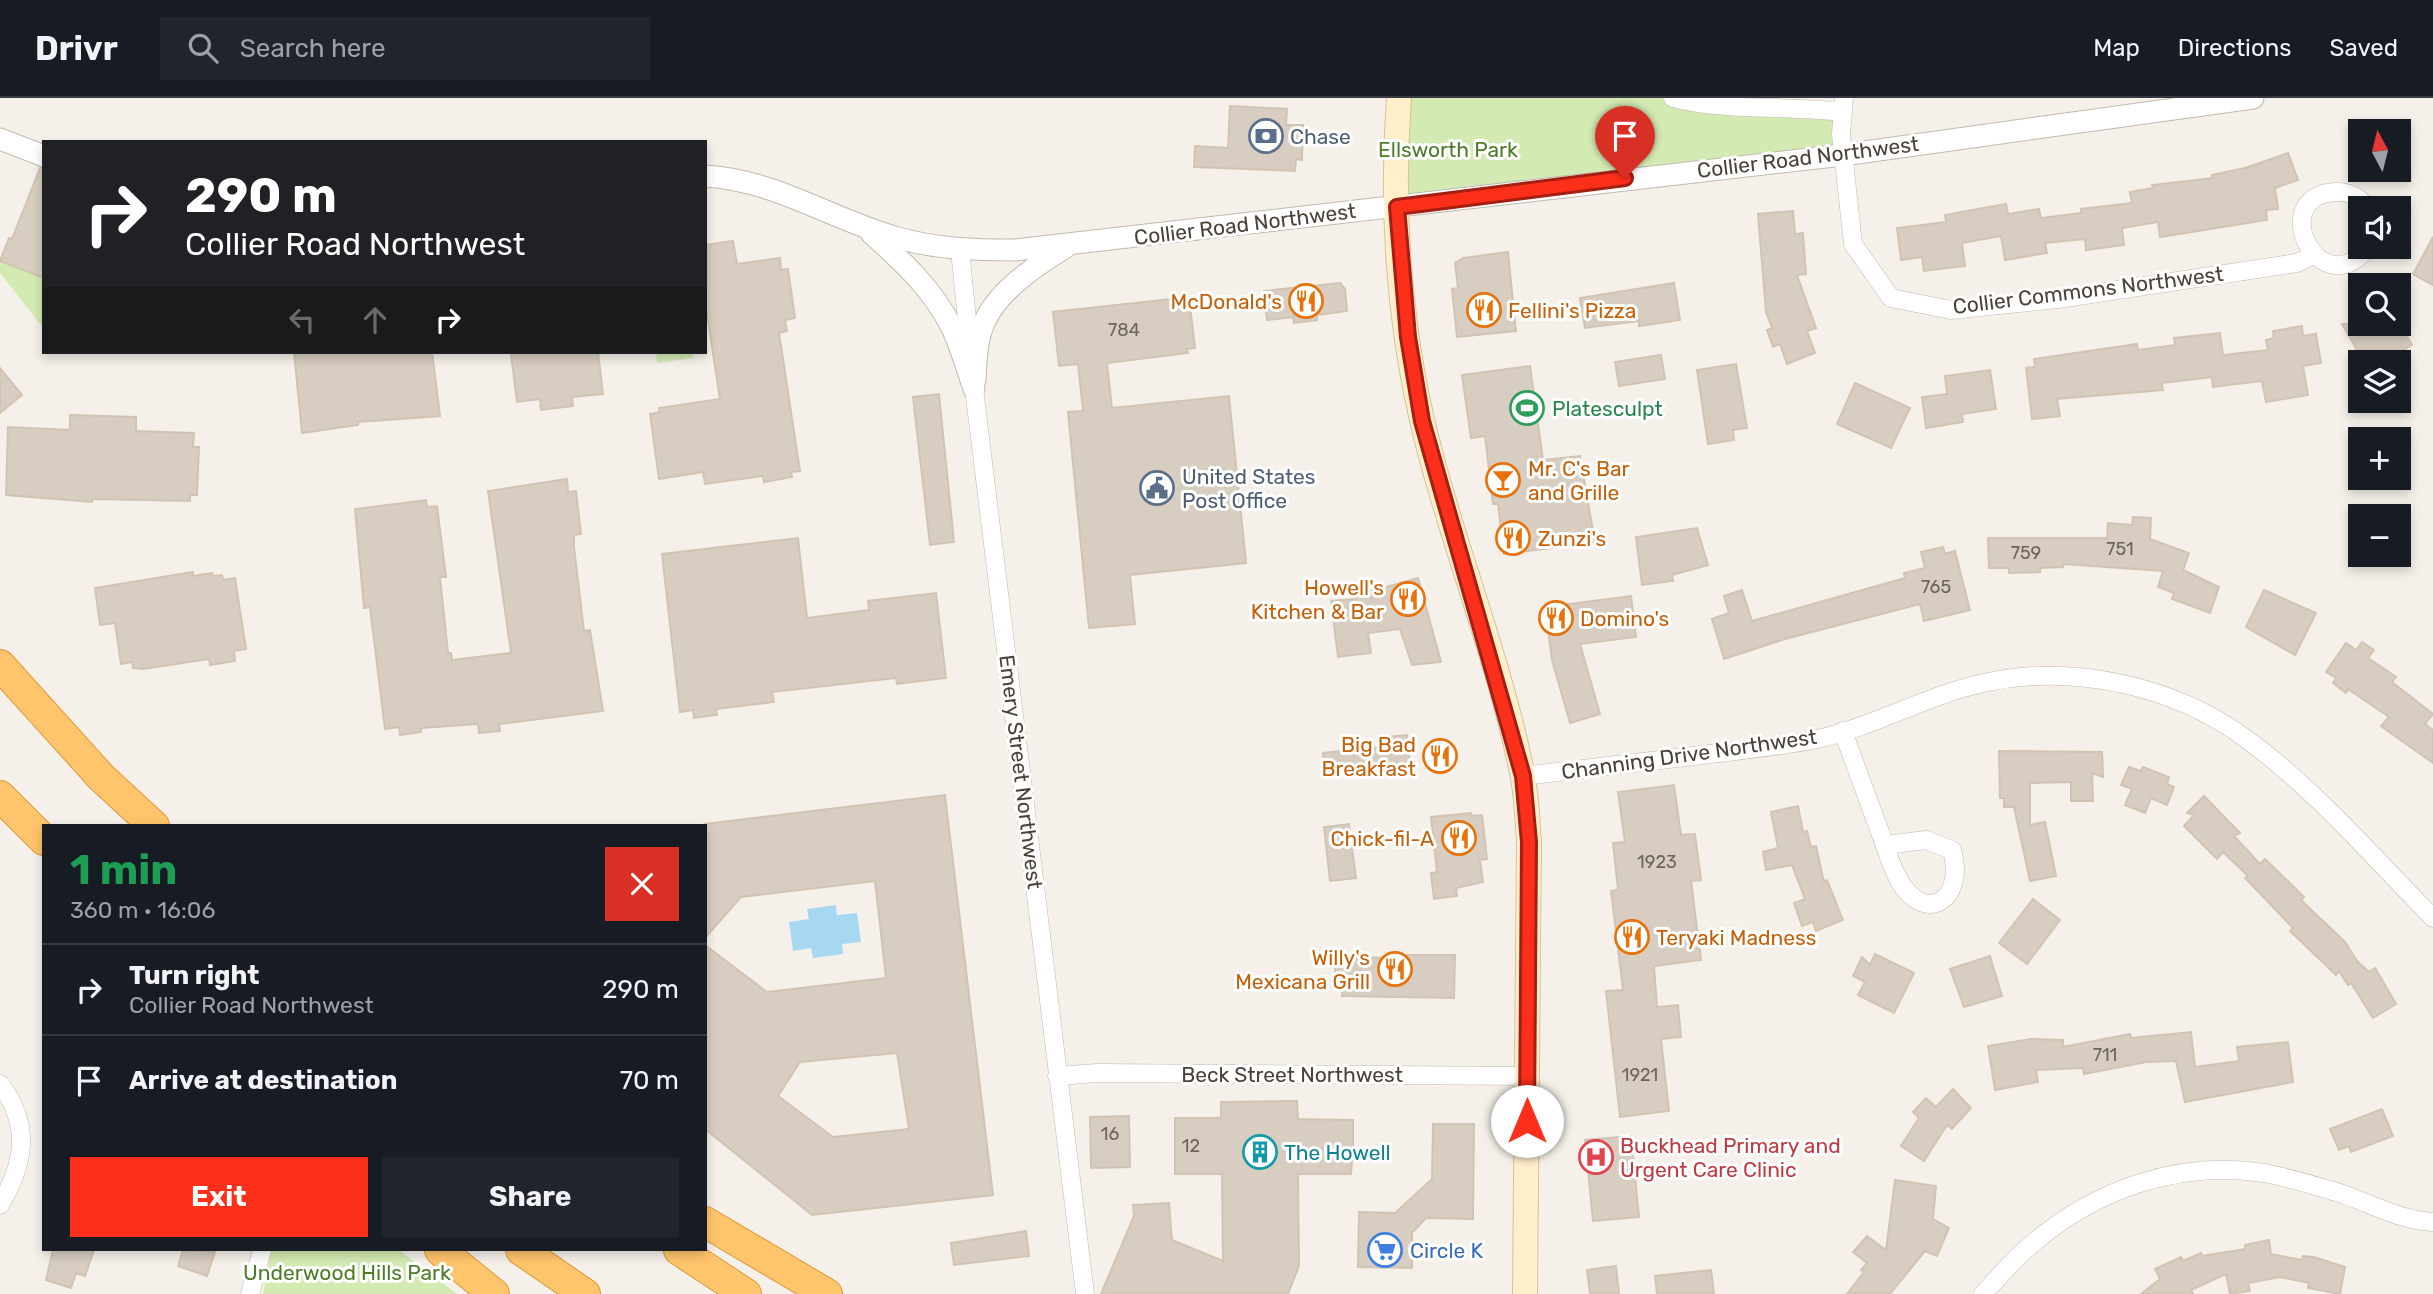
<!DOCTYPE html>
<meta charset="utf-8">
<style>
body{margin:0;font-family:Rubik,sans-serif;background:#20242c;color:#f1f3f6;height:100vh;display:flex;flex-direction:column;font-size:26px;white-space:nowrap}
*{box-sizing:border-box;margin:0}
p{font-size:23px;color:#9ea1a6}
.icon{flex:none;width:38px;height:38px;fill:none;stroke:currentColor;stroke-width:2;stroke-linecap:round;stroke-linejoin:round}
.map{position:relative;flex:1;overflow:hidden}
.sheet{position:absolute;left:42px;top:726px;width:665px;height:427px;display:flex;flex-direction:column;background:#171b24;border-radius:0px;box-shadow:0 4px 10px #0003}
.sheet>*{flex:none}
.guide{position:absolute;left:42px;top:42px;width:665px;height:214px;border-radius:0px;box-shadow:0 4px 10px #0003;background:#202124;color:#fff;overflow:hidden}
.needle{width:46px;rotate:353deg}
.fabs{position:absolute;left:2348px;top:21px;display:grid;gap:14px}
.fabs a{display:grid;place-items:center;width:63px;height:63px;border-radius:0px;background:#171b24;box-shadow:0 4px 10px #0003;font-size:35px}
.pin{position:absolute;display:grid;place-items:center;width:60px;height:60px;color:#fff;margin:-72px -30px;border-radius:50% 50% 50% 0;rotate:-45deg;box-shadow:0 0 7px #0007}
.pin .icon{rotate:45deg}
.me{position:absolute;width:77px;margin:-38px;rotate:0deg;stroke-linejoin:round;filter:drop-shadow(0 0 5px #0008)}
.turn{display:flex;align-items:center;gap:24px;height:147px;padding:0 28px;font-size:32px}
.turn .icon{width:91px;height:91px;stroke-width:2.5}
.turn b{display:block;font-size:49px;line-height:60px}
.lanes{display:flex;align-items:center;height:66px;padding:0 28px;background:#0003;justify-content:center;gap:35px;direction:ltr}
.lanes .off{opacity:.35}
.round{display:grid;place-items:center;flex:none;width:74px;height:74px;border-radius:0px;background:#20242c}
.summary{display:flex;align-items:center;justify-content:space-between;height:119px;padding:0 28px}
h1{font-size:42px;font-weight:700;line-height:52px;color:#1e9e55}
.cta{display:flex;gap:14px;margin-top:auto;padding:14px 28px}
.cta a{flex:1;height:80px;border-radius:0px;background:#fc2f1a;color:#fff;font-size:28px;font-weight:700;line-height:80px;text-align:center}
.cta a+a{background:#20242c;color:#f1f3f6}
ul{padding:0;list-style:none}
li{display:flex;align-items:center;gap:21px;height:91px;padding:0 28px;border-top:2px solid #363941}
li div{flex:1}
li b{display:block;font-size:26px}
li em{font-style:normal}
header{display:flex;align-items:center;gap:42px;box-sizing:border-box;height:98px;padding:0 35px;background:#171b24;border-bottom:2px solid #363941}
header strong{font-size:33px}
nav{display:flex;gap:38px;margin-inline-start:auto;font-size:24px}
.search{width:490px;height:63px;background:#20242c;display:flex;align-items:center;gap:18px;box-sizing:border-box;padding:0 24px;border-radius:0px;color:#9ea1a6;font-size:26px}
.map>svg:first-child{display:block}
</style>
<header>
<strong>Drivr</strong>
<div class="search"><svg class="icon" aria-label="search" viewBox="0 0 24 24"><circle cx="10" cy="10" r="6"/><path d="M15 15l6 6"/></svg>Search here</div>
<nav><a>Map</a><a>Directions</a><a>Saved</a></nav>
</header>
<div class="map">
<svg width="2433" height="1196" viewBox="0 0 2433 1196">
<rect width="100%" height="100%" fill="#f5f1ea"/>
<path fill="#d4eab3" d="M1399 0H1673L1842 14 1843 57 1397 109Z
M0 163 44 180V231L0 175Z
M656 254H692L693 260 657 265Z
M271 1152H399L457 1196H263Z"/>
<path fill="#a7d8f2" d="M836 807 837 817 857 815 861 844 842 846 843 856 813 860 811 850 793 853 789 824 809 821 807 811Z"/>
<path fill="#d7cdc0" stroke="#d2c4b3" stroke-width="2" fill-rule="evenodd" d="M1230 8 1287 11 1286 27H1303L1302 62 1296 61 1295 73 1194 69 1195 48 1228 50Z
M2288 55 2298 82 2275 90 2278 111 2266 112 2267 122 2160 139 2158 124 2122 130 2124 147 2086 152 2085 141 2045 145 2047 155 2005 162 2001 138 1962 145 1965 168 1924 173 1922 159 1901 162 1897 130 1946 124 1945 117 2006 106 2008 116 2039 111 2041 120 2081 115V111L2132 105 2130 94 2153 90 2152 87 2213 80 2212 77 2245 70Z
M40 70 44 71V180L0 163 9 140 12 141Z
M1793 113 1795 136 1803 135 1806 176 1797 177 1816 230 1807 233 1815 255 1787 266 1780 246 1773 249 1767 232 1772 230 1766 214 1758 116Z
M2433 139V187L2413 176Z
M733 143 737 166 780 160 781 172 788 171 795 220 785 222 787 233 779 235 800 373 791 374 792 379 764 384 763 378 705 386 703 374 659 381 650 316 660 314 659 310 720 301 705 203V147Z
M1508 154 1516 233 1457 239 1452 191 1458 190 1455 165 1463 160Z
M1340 185 1345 191 1347 213 1317 217V222L1294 225 1293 219 1267 222 1264 193Z
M1674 185 1680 222 1639 228V223L1585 230 1580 200Z
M1189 199 1195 250 1187 251 1188 255 1107 265 1112 310 1229 298 1246 465 1130 477 1135 526 1089 530 1068 314 1083 313 1078 266 1059 268 1053 214Z
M2342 226H2400L2412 247 2400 254 2406 264H2364Z
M2302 228 2303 238 2316 236 2321 265 2303 268 2308 297 2266 304 2262 283 2213 289 2212 279 2162 285 2163 292 2057 301 2060 318 2032 321 2026 270 2035 269 2034 261 2137 246 2138 252 2175 247 2174 240 2220 235 2223 257 2268 252 2266 242 2274 240 2273 233Z
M294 254H432L440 318 358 324V327L302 335Z
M526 254H598L603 296 572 299 573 308 541 312 540 301 517 304 511 256Z
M1661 257 1665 281 1619 288 1615 264Z
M1736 266 1747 330 1733 332 1734 342 1708 346 1697 272Z
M1530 268 1543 362 1580 358 1595 445 1504 456 1498 406H1493L1485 338 1471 340 1462 277Z
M0 270 22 297 0 315Z
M1990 272 1996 311 1962 316 1963 324 1926 330 1922 299 1947 296 1945 278Z
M1855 285 1910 310 1891 350 1837 326Z
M939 296 954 444 930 447 913 299Z
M70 317 136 319V333L194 335 193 349H199L197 397H190V403L92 401V404L6 397 8 329 70 332Z
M567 381 568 394 576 393 581 436 574 437V449L584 533 590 532 603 613 499 626 500 633 479 635 478 626 421 630V634L400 637 399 629 385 631 370 509 364 510 355 411 426 402 427 409 437 408 446 479H440L448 555H451L452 562 511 555 488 393Z
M2133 419 2151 420 2150 441 2189 455 2183 472 2219 489 2210 515 2172 501 2174 495 2158 489 2163 473 2063 466V469L2040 470V474L2009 475V470H1989L1988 440H2107L2108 425 2132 427Z
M1697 430 1708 467 1672 477 1673 483 1642 487 1636 439Z
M798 440 807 520 869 512 868 503 936 495 946 580 897 586 896 580 772 594 774 604 716 611 717 617 694 620 693 612 680 614 662 456Z
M1943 449 1945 456 1955 453 1970 512 1924 523 1920 506 1785 541 1724 561 1712 521 1729 515 1724 498 1742 492 1752 523 1905 480 1904 475 1925 470 1921 454Z
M193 474V478L212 475 213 478 222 477 223 482 235 480 246 551 234 553 235 563 210 567 209 561 143 571 133 570 132 564 121 566 115 525 100 527 95 490Z
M1418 480 1441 564 1412 567 1400 531 1368 535 1371 555 1338 559 1331 503 1353 501 1352 494 1379 491Z
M2264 492 2316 515 2295 557 2246 529Z
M1631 498 1636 539 1580 546 1600 616 1570 625 1552 562 1545 509Z
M2362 544 2374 552 2368 560 2396 579 2392 584 2433 616 2425 626 2433 632V665L2381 628 2389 619 2348 591 2346 595 2333 585 2336 580 2326 574 2346 545 2356 552Z
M1407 637 1410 668 1325 677 1323 655 1390 648 1389 639Z
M1999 653 2102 654 2103 679 2092 675 2093 703H2071V684L2030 685V727L2045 724 2056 778 2030 783 2014 709H2004V700H2000Z
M2129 669 2141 673 2143 669 2169 679 2167 686 2174 689 2167 707 2151 700 2145 715 2125 707 2132 691 2121 687Z
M1674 687 1681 737 1695 736 1701 782 1691 783 1701 862 1654 868 1657 909 1678 907 1681 939 1661 941 1669 1013 1620 1019 1606 893 1623 892 1611 793 1618 792 1613 745 1625 744 1618 694Z
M945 697 993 1097 812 1117 705 1031V847L767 894 886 880 875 783 741 799 705 840V726ZM897 955 909 1031 833 1039 778 998 800 964Z
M2204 698 2240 735 2234 738 2260 766 2265 761 2304 799 2301 802 2345 844 2357 863 2369 874 2375 870 2396 906 2373 920 2351 885 2348 887 2339 873 2336 877 2290 833 2293 830 2245 780 2248 778 2223 754 2217 761 2184 728 2194 717 2187 715Z
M1798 708 1803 734 1807 733 1811 749 1816 748 1824 784 1827 782 1843 822 1816 833 1813 824 1802 828 1794 805 1805 801 1792 767 1766 772 1763 754 1778 750 1771 714Z
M1471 715 1472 718 1482 717 1487 761 1480 762 1483 784 1456 790 1457 798 1434 801 1431 775 1437 774 1431 719Z
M1349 726 1356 780 1330 783 1324 729Z
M2033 801 2060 822 2027 866 1999 845Z
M1875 856 1914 875 1894 915 1858 897 1865 884 1853 878 1862 859 1870 867Z
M1403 857H1455L1454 900 1342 898 1343 883H1335V859L1403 860Z
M1990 858 2002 898 1964 909 1950 871Z
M2191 934 2195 969 2239 963 2237 949 2288 944 2293 984 2185 1004 2176 963 2146 964 2084 976 2083 970 2036 972 2038 984 1995 992 1988 948 2031 941 2063 942V949L2130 936 2131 940Z
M1953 991 1971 1010 1952 1031 1947 1027 1924 1063 1901 1048 1919 1020 1913 1014 1926 1000 1936 1009Z
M1297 1003 1298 1021 1353 1022V1047L1351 1076H1298L1299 1168 1288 1196H1101L1134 1118 1133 1107 1169 1105 1172 1142 1223 1163 1222 1076H1175V1020H1221V1004Z
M2382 1011 2393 1038 2351 1054 2349 1048 2339 1052 2330 1031Z
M1129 1018 1130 1069 1091 1070 1090 1019Z
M1433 1026H1474L1473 1121 1426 1120 1412 1135V1170L1358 1169 1359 1114 1395 1115 1432 1081Z
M1631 1038 1639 1119 1593 1123 1585 1042Z
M1895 1082 1936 1088 1933 1121 1949 1130 1937 1158 1925 1153 1890 1196H1847L1864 1174 1861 1172 1867 1165 1853 1154 1867 1138 1886 1152Z
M1026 1133 1029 1158 954 1167 951 1145Z
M2269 1142 2271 1156 2302 1162 2303 1158 2314 1159 2345 1169 2340 1196 2308 1190 2309 1185 2280 1179 2248 1185 2250 1193 2230 1196 2226 1176 2191 1192 2193 1196H2141L2160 1181 2155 1171 2181 1159 2183 1163 2201 1155 2202 1158 2245 1151V1147Z
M53 1152H94L85 1178 76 1175 71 1190 46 1182Z
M183 1152 215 1154 207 1178 178 1168Z
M1616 1168 1619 1196H1590L1587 1172Z
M1711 1172 1714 1196H1657L1655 1178Z"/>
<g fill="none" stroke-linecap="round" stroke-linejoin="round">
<g stroke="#c1b9ad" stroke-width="19">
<path id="minor" d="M1673 0C1729 14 1786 7 1842 14
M1844 0 1841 36 1853 146 1891 200 1951 212 2058 201 2297 165 2313 157
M2367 110C2360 99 2348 93 2335 94 2265 98 2320 210 2368 149
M960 152 974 291 1085 1196
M1843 633C1855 667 1868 701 1880 734 1886 750 1891 769 1900 784 1927 828 1966 800 1952 752L1926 742 1885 747
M1523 678C1582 671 1642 664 1702 657 1740 652 1779 649 1817 641 1876 628 1929 596 1988 584 2074 566 2174 588 2245 640 2315 691 2373 759 2433 820
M1057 978 1097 975 1527 978
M0 986C31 1027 25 1065 0 1107
M250 1196 262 1152
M1983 1196C1999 1179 2014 1161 2032 1146 2096 1091 2179 1062 2264 1075 2285 1079 2306 1085 2326 1091 2362 1100 2395 1122 2433 1124"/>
</g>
<g stroke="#c1b9ad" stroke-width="23">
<path id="tertiary" d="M0 41 44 58
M705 78C776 82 832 122 898 140 937 151 975 152 1015 152L1843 57 2253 0
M871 135C902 163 933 191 952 230 961 249 967 271 974 291
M975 282C976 266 976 248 981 233 992 196 1035 168 1066 149"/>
</g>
<g stroke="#d6c29a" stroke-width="26">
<path id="secondary" d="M1399 0C1391 106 1398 218 1422 322 1450 441 1498 555 1522 675 1527 698 1527 721 1529 744L1525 1196"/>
</g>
<g stroke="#e0993a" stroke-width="32">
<path id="motorway" d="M0 567 101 679 154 728
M0 698 44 742
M705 1124 827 1196
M440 1152 494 1196
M521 1152 585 1196
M679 1152 746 1196"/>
</g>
<use href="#minor" stroke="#fff" stroke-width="18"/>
<use href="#tertiary" stroke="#fff" stroke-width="21"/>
<use href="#secondary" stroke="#ffefcb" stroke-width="24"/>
<use href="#motorway" stroke="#ffc56c" stroke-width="30"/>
</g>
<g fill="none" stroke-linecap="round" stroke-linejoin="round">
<g stroke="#a41f11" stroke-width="18">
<path id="route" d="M1527 1023 1529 744 1523 678 1422 323 1408 239 1397 109 1625 80"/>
</g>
<use href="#route" stroke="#fc2f1a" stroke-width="12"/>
</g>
<defs>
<g id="bank-ring" transform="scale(1.75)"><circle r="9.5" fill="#fff" stroke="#5c6f8a" stroke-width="1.5"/><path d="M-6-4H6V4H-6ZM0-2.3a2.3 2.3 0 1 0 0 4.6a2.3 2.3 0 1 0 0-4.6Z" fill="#5c6f8a"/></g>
<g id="restaurant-ring" transform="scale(1.75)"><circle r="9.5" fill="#fff" stroke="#e8710a" stroke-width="1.5"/><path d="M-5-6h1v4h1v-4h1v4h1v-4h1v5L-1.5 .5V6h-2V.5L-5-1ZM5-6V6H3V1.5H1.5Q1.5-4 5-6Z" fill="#e8710a"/></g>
<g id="stadium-ring" transform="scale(1.75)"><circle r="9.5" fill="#fff" stroke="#2e9e5b" stroke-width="1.5"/><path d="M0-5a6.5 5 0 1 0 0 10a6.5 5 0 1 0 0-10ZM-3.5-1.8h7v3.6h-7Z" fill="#2e9e5b"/></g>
<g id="bar-ring" transform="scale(1.75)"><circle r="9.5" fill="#fff" stroke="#e8710a" stroke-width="1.5"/><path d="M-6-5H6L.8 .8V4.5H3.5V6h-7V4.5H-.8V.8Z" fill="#e8710a"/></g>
<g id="civic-ring" transform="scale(1.75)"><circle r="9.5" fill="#fff" stroke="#5c6f8a" stroke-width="1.5"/><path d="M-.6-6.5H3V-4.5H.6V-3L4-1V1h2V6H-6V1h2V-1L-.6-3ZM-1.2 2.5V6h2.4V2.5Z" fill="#5c6f8a"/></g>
<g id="building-ring" transform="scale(1.75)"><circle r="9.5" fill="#fff" stroke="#0f9aa8" stroke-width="1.5"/><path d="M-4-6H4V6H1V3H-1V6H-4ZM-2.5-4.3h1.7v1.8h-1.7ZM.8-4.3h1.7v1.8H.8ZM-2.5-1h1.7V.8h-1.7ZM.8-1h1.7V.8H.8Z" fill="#0f9aa8"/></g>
<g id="hospital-ring" transform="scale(1.75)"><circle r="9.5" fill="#fff" stroke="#e0444e" stroke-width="1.5"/><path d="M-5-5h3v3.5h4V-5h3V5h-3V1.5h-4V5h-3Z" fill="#e0444e"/></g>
<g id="supermarket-ring" transform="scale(1.75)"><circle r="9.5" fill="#fff" stroke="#3f7fe0" stroke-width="1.5"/><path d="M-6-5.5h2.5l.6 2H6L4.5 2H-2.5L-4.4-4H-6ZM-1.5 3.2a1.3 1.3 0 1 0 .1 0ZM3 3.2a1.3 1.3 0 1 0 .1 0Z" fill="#3f7fe0"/></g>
</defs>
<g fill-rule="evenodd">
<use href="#bank-ring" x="1266" y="38"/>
<use href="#restaurant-ring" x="1306" y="203"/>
<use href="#restaurant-ring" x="1484" y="212"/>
<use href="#stadium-ring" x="1527" y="310"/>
<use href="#bar-ring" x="1503" y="382"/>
<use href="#civic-ring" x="1157" y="390"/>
<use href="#restaurant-ring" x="1513" y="440"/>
<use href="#restaurant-ring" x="1408" y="501"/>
<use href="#restaurant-ring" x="1556" y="520"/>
<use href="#restaurant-ring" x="1440" y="658"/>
<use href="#restaurant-ring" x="1459" y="740"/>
<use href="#restaurant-ring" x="1632" y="839"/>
<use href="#restaurant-ring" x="1395" y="871"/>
<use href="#building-ring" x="1260" y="1054"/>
<use href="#hospital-ring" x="1596" y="1059"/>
<use href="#supermarket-ring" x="1385" y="1152"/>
</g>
<g text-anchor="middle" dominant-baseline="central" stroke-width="6" stroke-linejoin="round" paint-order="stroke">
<g font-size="18" fill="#6d655a">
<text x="1124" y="232">784</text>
<text x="2120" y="451">751</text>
<text x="2026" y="455">759</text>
<text x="1936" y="489">765</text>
<text x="1657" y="764">1923</text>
<text x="2105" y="957">711</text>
<text x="1640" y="977">1921</text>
<text x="1110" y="1036">16</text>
<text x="1191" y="1048">12</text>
</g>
<g font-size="21" fill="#4e5e75" stroke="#fff" text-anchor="start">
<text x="1290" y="38">Chase</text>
<text x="1182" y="378">United States<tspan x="1182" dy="24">Post Office</tspan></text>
</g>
<g font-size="21" fill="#4e7d29" stroke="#fff">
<text x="1448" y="51">Ellsworth Park</text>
<text x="347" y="1174">Underwood Hills Park</text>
</g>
<g font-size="21" fill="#4a4238" stroke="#fff">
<text transform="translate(1808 59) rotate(-7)">Collier Road Northwest</text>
<text transform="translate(1245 126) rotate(-7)">Collier Road Northwest</text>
<text transform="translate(2088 192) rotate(-7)">Collier Commons Northwest</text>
<text transform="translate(1689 656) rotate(-8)">Channing Drive Northwest</text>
<text transform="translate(1021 674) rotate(83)">Emery Street Northwest</text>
<text x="1292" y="976">Beck Street Northwest</text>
</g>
<g font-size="21" fill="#c56008" stroke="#fff" text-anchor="end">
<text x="1282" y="203">McDonald's</text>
<text x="1508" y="212" text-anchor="start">Fellini's Pizza</text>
<text x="1528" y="370" text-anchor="start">Mr. C's Bar<tspan x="1528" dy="24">and Grille</tspan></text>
<text x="1538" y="440" text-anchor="start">Zunzi's</text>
<text x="1384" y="489">Howell's<tspan x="1384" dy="24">Kitchen &amp; Bar</tspan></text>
<text x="1580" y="520" text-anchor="start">Domino's</text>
<text x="1416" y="646">Big Bad<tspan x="1416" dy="24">Breakfast</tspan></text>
<text x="1434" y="740">Chick-fil-A</text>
<text x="1656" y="839" text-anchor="start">Teryaki Madness</text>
<text x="1370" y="859">Willy's<tspan x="1370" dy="24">Mexicana Grill</tspan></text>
</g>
<g font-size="21" fill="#27864d" stroke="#fff" text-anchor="start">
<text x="1552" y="310">Platesculpt</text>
</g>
<g font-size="21" fill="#be3a42" stroke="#fff" text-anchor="start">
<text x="1620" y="1047">Buckhead Primary and<tspan x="1620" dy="24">Urgent Care Clinic</tspan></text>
</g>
<g font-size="21" fill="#0d838f" stroke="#fff" text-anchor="start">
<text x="1284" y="1054">The Howell</text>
</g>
<g font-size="21" fill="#366cbe" stroke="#fff" text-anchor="start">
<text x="1410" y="1152">Circle K</text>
</g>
</g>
</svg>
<div class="fabs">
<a><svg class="needle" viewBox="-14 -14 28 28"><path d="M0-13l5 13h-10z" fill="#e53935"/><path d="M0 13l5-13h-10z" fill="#9ea1a6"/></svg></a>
<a><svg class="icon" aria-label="sound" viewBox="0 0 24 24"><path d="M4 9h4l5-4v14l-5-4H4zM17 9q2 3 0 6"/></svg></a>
<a><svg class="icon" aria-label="search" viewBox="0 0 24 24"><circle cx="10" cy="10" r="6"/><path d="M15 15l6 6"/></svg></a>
<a><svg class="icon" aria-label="layers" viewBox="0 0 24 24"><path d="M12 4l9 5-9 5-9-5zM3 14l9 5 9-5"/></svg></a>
<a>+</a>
<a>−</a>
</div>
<div class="pin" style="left:1625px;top:80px;background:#d93025"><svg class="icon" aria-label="arrive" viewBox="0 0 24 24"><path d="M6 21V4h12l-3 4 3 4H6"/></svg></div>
<svg class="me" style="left:1527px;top:1023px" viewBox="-20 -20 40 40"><circle r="19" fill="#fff"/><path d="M0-13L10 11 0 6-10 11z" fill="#fc2f1a"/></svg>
<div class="guide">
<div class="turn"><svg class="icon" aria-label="right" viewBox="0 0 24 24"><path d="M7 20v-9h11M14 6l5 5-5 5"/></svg><div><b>290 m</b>Collier Road Northwest</div></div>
<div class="lanes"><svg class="icon off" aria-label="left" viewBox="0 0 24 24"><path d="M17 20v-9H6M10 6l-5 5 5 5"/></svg><svg class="icon off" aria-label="ahead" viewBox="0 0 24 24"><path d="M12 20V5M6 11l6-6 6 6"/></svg><svg class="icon" aria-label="right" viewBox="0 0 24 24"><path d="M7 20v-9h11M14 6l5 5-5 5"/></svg></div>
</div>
<section class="sheet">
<div class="summary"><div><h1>1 min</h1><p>360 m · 16:06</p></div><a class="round" style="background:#d93025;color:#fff"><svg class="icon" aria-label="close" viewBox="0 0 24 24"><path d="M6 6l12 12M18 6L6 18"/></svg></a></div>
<ul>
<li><svg class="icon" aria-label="right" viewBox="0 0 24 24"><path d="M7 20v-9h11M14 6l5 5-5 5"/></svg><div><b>Turn right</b><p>Collier Road Northwest</p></div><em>290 m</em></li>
<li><svg class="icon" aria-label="arrive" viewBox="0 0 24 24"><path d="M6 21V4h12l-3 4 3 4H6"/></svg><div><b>Arrive at destination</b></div><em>70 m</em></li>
</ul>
<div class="cta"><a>Exit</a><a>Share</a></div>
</section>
</div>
